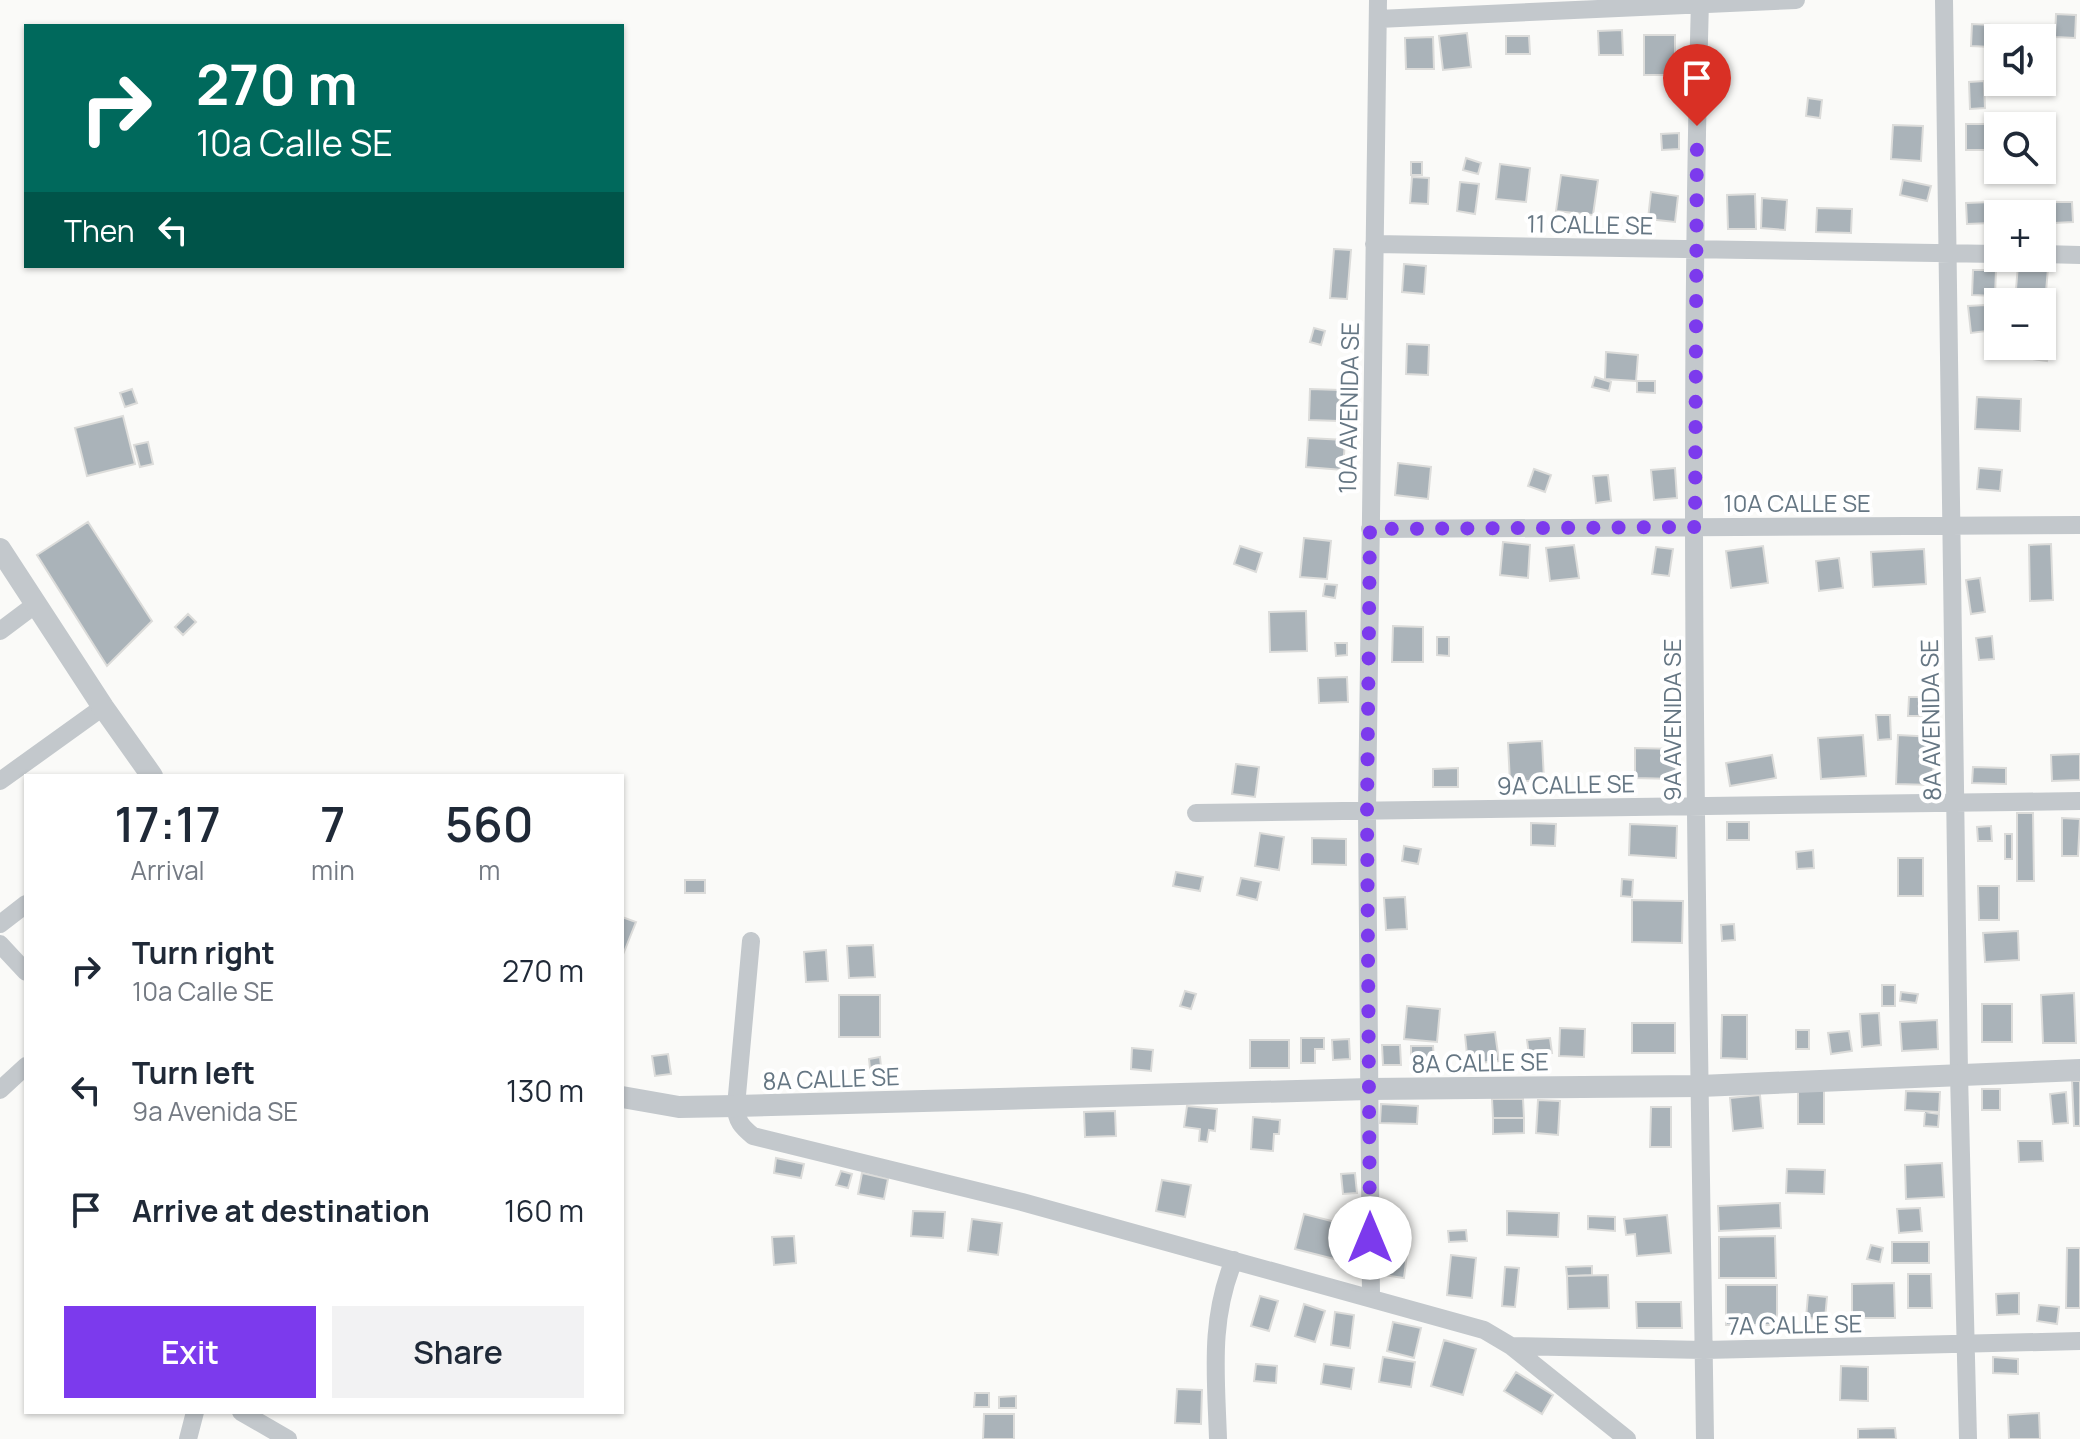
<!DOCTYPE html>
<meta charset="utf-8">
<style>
body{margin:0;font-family:Manrope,sans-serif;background:#f2f2f3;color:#1f2937;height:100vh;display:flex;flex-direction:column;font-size:30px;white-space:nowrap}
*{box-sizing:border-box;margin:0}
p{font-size:26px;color:#747a83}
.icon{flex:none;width:44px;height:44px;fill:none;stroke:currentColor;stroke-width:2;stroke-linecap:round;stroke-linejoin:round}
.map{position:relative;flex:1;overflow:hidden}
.sheet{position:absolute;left:24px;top:774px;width:600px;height:640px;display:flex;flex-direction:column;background:#fff;border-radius:0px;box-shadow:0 2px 6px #0004}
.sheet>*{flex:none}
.guide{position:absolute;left:24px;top:24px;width:600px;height:244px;border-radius:0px;box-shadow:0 2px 6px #0004;background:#00695c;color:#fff;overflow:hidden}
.controls{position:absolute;left:1984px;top:24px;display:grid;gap:16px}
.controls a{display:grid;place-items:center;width:72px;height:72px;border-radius:0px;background:#fff;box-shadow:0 2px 6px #0004;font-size:40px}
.pin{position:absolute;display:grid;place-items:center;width:68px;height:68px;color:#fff;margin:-82px -34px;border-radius:50% 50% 50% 0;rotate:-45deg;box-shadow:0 0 8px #0007}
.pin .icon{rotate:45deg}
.me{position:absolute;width:88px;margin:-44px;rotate:0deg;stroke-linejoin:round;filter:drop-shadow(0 0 6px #0008)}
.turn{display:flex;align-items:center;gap:28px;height:168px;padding:0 40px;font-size:36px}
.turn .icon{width:104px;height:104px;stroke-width:2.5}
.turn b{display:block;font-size:56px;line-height:68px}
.then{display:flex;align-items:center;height:76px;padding:0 40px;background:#0003;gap:16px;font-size:30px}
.eta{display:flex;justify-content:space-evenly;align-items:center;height:136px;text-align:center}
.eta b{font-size:48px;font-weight:600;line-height:56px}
.cta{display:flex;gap:16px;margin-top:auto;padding:16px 40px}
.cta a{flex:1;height:92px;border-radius:0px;background:#7c3aed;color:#fff;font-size:32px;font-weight:600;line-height:92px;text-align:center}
.cta a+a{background:#f2f2f3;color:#1f2937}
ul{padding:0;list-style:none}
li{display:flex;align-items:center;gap:24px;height:120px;padding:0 40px}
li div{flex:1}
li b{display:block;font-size:30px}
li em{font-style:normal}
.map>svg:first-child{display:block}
</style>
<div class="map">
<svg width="2080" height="1439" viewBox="0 0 2080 1439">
<rect width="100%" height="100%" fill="#fafaf8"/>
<path fill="#aab3b9" stroke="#dcdcda" stroke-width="2" d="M2056 14 2076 15 2075 38 2055 37Z
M1972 24 1991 25V47L1971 46Z
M1622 30 1623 55H1599L1598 31Z
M1467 33 1471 67 1443 70 1439 36Z
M1644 35H1675V75H1644Z
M1506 36H1529L1530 54H1506Z
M1433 37 1434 69H1406L1405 38Z
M1984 81 1985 108 1970 109 1969 82Z
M1808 98 1822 100 1820 118 1806 116Z
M1966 124H1999L1998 150H1966Z
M1893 125 1923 126 1921 161 1891 159Z
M1679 133V149L1662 150 1661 134Z
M1466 158 1481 163 1478 174 1463 170Z
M1411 162H1422V175H1411Z
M1500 164 1530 168 1526 202 1496 199Z
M1561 175 1598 180 1593 215 1556 211Z
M1412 177 1429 178 1428 204 1410 203Z
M1903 180 1931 186 1927 201 1900 195Z
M1460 182 1479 184 1475 214 1457 211Z
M1651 192 1678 196 1675 222 1648 219Z
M1755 194 1756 229H1728L1727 195Z
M1762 198 1787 200 1785 230 1761 228Z
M1991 202 1992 223 1967 224 1966 203Z
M2053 202H2072L2073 222 2054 223Z
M2024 205 2049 206 2048 229H2042V214H2024Z
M1817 208 1852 209 1851 233 1816 232Z
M1334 249 1351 250 1347 299 1330 298Z
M1404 264 1426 266 1424 294 1402 292Z
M2018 265 2048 268 2045 304 2015 301Z
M1973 270H1996L1995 296 1972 295Z
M1985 305 1987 331 1971 333 1968 306Z
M1314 328 1325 331 1321 345 1310 342Z
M2042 343 2049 344 2047 361 2032 359 2033 346H2042Z
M1407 344 1429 345 1428 375 1406 374Z
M1606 352 1638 355 1636 381 1605 379Z
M1595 377 1611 382 1609 391 1592 387Z
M1637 381H1655V393L1637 392Z
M132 389 137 403 125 407 120 393Z
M1310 389 1340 390 1339 421 1309 420Z
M1977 397 2021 399 2020 431 1975 429Z
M123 416 135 464 87 476 75 428Z
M1308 438 1345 440 1343 470 1306 467Z
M148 442 153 464 140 467 134 445Z
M1398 463 1431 467 1428 499 1395 495Z
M1675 468 1677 498 1654 500 1651 470Z
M1979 468 2002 470 2000 491 1977 489Z
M1534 469 1551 475 1545 492 1528 486Z
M1608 475 1611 501 1596 503 1593 476Z
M88 522 152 621 107 666 37 555Z
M1304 538 1331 541 1327 579 1300 577Z
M1503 542 1530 545 1528 578 1500 575Z
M2051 544 2053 600 2030 601 2029 545Z
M1574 545 1579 578 1550 581 1546 548Z
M1240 546 1262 553 1256 572 1234 564Z
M1763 546 1768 583 1731 588 1726 551Z
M1656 547 1673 549 1669 576 1652 574Z
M1924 549 1926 584 1873 587 1871 552Z
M1839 558 1843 588 1819 591 1816 561Z
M1980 578 1985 612 1971 614 1966 580Z
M1325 584 1337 585 1335 598 1323 596Z
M1306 611 1307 651 1270 652 1269 612Z
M188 614 196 622 183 635 175 627Z
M1393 626 1423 627V662H1392Z
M1992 636 1994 659 1979 660 1976 638Z
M1437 637H1449V656L1437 655Z
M1335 643H1347V655L1336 656Z
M1347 677 1348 702 1319 703 1318 678Z
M1909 697H1925V716H1908Z
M1876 715H1890L1891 739 1878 740Z
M1863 735 1866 776 1821 779 1818 738Z
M1898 735 1934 737 1933 785 1896 784Z
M1542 741 1544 780 1510 782 1508 743Z
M1635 748 1676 749V779L1635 778Z
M2080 754V780L2052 781 2051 755Z
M1772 755 1776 778 1730 786 1726 763Z
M1236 764 1259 767 1255 797 1232 794Z
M1973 767 2006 768V784L1972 783Z
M1458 768V787H1433V769Z
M2017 813H2033L2034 881H2017Z
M2062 818 2080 819 2078 856H2062Z
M1727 822H1749V840H1727Z
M1531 823 1556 824 1555 846 1531 845Z
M1630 824 1677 826 1676 858 1629 855Z
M1991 826 1992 841H1978L1977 827Z
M1260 833 1284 837 1279 870 1255 866Z
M2005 834H2012V859H2005Z
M1312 838 1346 839V865L1312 864Z
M1404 846 1421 849 1418 864 1402 861Z
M1813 850 1814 868 1797 869 1796 852Z
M1898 858H1923V896H1898Z
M1176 872 1203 877 1200 891 1173 886Z
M1241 878 1261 882 1257 900 1237 895Z
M1622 879 1633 880 1632 897 1621 896Z
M685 880H705V893H685Z
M1978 886H1999V920H1979Z
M1405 897 1407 929 1386 930 1384 898Z
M1632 900 1683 901 1682 943 1632 942Z
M622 917 636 922 622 957Z
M1734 924 1735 940 1722 941 1721 925Z
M2018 931 2019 960 1985 962 1983 933Z
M873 945 875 977 849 978 847 946Z
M826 950 828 981 806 982 804 952Z
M1882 985H1895V1006H1882Z
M1185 991 1196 994 1191 1009 1180 1006Z
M1901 992 1918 994 1916 1003 1900 1001Z
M2074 993 2076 1043H2043L2041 995Z
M839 995H880V1037H839Z
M1982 1004H2012V1042H1982Z
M1407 1006 1440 1009 1437 1042 1404 1039Z
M1879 1013 1881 1045 1862 1047 1860 1014Z
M1722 1015H1747V1059L1721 1058Z
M1937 1020 1938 1049 1902 1051 1900 1022Z
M1632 1023H1675V1053H1632Z
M1560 1028 1585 1029 1584 1057 1559 1056Z
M1796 1030H1809V1049H1796Z
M1849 1031 1852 1051 1831 1054 1828 1033Z
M1495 1032 1499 1061 1468 1064 1465 1035Z
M1301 1038H1324V1049H1315V1063H1301Z
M1550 1038 1552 1053 1529 1055 1527 1040Z
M1349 1039 1350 1059 1333 1060 1332 1040Z
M1250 1040H1289V1068H1250Z
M1382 1045H1400L1401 1065H1383Z
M1411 1046H1433L1434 1059 1411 1060Z
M1132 1048 1153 1050 1151 1071 1131 1069Z
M668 1054 671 1074 655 1076 652 1056Z
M880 1057 882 1076 871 1077 869 1059Z
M2072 1081H2080V1126H2074Z
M1798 1088H1824V1124H1798Z
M1982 1089H2000V1110H1982Z
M1906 1091 1940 1092 1939 1112 1905 1110Z
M2066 1092 2068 1123 2053 1124 2050 1094Z
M1760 1095 1763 1128 1733 1131 1730 1098Z
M1492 1099H1523L1524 1118H1493Z
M1538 1100 1560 1101 1558 1135 1536 1133Z
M1381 1104 1418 1106 1417 1124 1380 1123Z
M1187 1106 1217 1109 1215 1131 1209 1130 1207 1142 1199 1141 1200 1129 1184 1127Z
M1651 1107H1671V1147H1650Z
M1115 1111 1116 1136 1085 1137 1084 1112Z
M1925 1112 1939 1114 1938 1127 1924 1126Z
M1253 1117 1280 1120 1279 1134H1274L1273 1151 1251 1149Z
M1493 1118H1524V1133L1493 1134Z
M2018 1141H2042L2043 1161 2019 1162Z
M776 1158 804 1164 801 1178 774 1173Z
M1942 1163 1944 1197 1906 1199 1905 1165Z
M1787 1169 1825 1170 1824 1194 1786 1193Z
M841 1171 852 1174 848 1188 836 1185Z
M862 1173 888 1179 884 1199 858 1194Z
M1355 1173 1357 1193 1343 1194 1341 1174Z
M1162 1180 1191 1185 1185 1217 1156 1211Z
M1780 1203 1781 1228 1719 1231 1718 1206Z
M1920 1208 1922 1231 1899 1233 1897 1209Z
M913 1211 945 1212 943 1238 911 1236Z
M1507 1211 1559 1213 1558 1237 1507 1235Z
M1304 1214 1355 1227 1346 1262 1295 1249Z
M1667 1215 1671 1253 1637 1256 1635 1234 1626 1235 1624 1219Z
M1588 1216 1615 1217V1231L1588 1229Z
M972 1219 1002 1223 998 1255 968 1251Z
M1466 1230 1467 1241 1449 1242 1448 1231Z
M794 1236 796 1263 774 1265 772 1237Z
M1775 1236 1776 1278H1719V1237Z
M1892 1242H1929V1263H1892Z
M1871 1245 1883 1248 1880 1262 1867 1259Z
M2067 1248H2080V1308H2066Z
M1385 1251 1407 1254 1404 1278 1383 1275Z
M1451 1255 1476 1258 1472 1298 1447 1295Z
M1592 1266V1275L1567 1276 1566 1267Z
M1505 1267 1519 1268 1515 1307 1502 1306Z
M1908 1274H1931L1932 1308H1908Z
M1608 1275 1609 1308 1568 1309 1567 1276Z
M1894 1283 1895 1318H1852V1284Z
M1726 1285H1777V1325H1726Z
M2019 1293V1314L1997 1315 1996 1294Z
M1808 1295 1827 1297 1825 1319 1806 1318Z
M1260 1296 1278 1301 1269 1331 1251 1326Z
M1636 1302H1681L1682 1328H1637Z
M1304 1304 1325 1311 1315 1342 1295 1336Z
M2039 1305 2059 1307 2057 1324 2037 1321Z
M1335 1312 1354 1315 1350 1348 1331 1345Z
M1393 1322 1421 1328 1414 1358 1387 1351Z
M1444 1340 1476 1349 1463 1395 1431 1386Z
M1383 1357 1415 1362 1411 1387 1379 1382Z
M1993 1357 2018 1359V1374L1993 1373Z
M1256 1364 1277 1366 1276 1383 1254 1381Z
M1324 1364 1354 1368 1351 1389 1321 1384Z
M1841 1366 1868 1367V1401L1840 1400Z
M1516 1372 1553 1395 1542 1414 1504 1391Z
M1177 1389 1202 1390 1201 1424 1175 1423Z
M975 1393H989V1407H974Z
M1016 1396V1408H999V1397Z
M2039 1413 2040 1439H2009L2008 1415Z
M984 1414H1014V1439H983Z
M1895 1428 1896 1439H1858V1429Z"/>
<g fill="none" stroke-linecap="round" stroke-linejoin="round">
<path stroke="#c3c8cc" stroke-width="18" d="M1700 0C1687 479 1698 960 1705 1439
M1944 0 1959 1074 1968 1439
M1378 19 1796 0
M1374 244 1998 254
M2042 254 2080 255
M1370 529 2080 525
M0 631 36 604
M0 781 103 707
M1196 813 2080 801
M0 924 26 904
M751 941 736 1106C736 1121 742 1127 753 1136L1022 1202 1484 1330 1511 1346 1627 1439
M0 944 26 972
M0 1090 26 1066
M1371 1297 1367 811 1378 0
M1511 1346 1704 1350 2080 1341
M241 1412 288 1439
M188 1439 195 1412
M1218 1439C1216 1375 1209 1321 1234 1260"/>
<path stroke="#c3c8cc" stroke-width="22" d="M0 549 103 707 152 776
M622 1097 679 1107 736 1106 1369 1089 1700 1086 2080 1070"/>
</g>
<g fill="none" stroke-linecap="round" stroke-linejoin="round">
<path stroke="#7c3aed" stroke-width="14" stroke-dasharray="0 25.2" d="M1370 1238 1367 811 1370 529 1695 527 1697 126"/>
</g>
<g text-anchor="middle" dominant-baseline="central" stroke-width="8" stroke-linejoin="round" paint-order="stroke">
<g font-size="24" fill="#657683" stroke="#fff">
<text transform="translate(1590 224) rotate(1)">11 CALLE SE</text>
<text transform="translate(1348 408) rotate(-89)">10A AVENIDA SE</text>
<text x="1797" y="502">10A CALLE SE</text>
<text transform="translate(1671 720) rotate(-90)">9A AVENIDA SE</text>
<text transform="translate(1930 720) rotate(-91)">8A AVENIDA SE</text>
<text transform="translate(1566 784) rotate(-1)">9A CALLE SE</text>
<text transform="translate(1480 1062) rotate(-1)">8A CALLE SE</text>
<text transform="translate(831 1078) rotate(-2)">8A CALLE SE</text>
<text transform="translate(1795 1324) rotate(-1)">7A CALLE SE</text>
</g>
</g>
</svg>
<div class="controls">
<a><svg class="icon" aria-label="sound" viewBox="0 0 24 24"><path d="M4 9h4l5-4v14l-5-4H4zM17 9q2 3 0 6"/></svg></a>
<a><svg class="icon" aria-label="search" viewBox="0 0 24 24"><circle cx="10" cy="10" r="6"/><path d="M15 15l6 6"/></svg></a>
<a>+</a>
<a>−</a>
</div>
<div class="pin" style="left:1697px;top:126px;background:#d93025"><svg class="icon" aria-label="arrive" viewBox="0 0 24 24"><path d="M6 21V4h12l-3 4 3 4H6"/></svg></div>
<svg class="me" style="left:1370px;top:1238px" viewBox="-20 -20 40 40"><circle r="19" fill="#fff"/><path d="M0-13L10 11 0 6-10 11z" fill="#7c3aed"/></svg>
<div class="guide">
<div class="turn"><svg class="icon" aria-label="right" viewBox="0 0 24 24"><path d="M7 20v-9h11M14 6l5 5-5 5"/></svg><div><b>270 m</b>10a Calle SE</div></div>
<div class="then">Then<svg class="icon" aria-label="left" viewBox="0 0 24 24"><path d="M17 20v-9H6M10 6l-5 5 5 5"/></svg></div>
</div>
<section class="sheet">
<div class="eta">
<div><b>17:17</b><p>Arrival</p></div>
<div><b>7</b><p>min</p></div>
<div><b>560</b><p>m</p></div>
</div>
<ul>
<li><svg class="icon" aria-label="right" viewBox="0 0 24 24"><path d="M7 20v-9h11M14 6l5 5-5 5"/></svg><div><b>Turn right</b><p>10a Calle SE</p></div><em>270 m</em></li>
<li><svg class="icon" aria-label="left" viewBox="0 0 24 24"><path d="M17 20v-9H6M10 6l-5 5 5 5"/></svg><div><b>Turn left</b><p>9a Avenida SE</p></div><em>130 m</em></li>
<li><svg class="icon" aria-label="arrive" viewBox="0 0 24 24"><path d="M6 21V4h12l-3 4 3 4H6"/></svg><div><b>Arrive at destination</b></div><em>160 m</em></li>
</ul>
<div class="cta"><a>Exit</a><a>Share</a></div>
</section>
</div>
